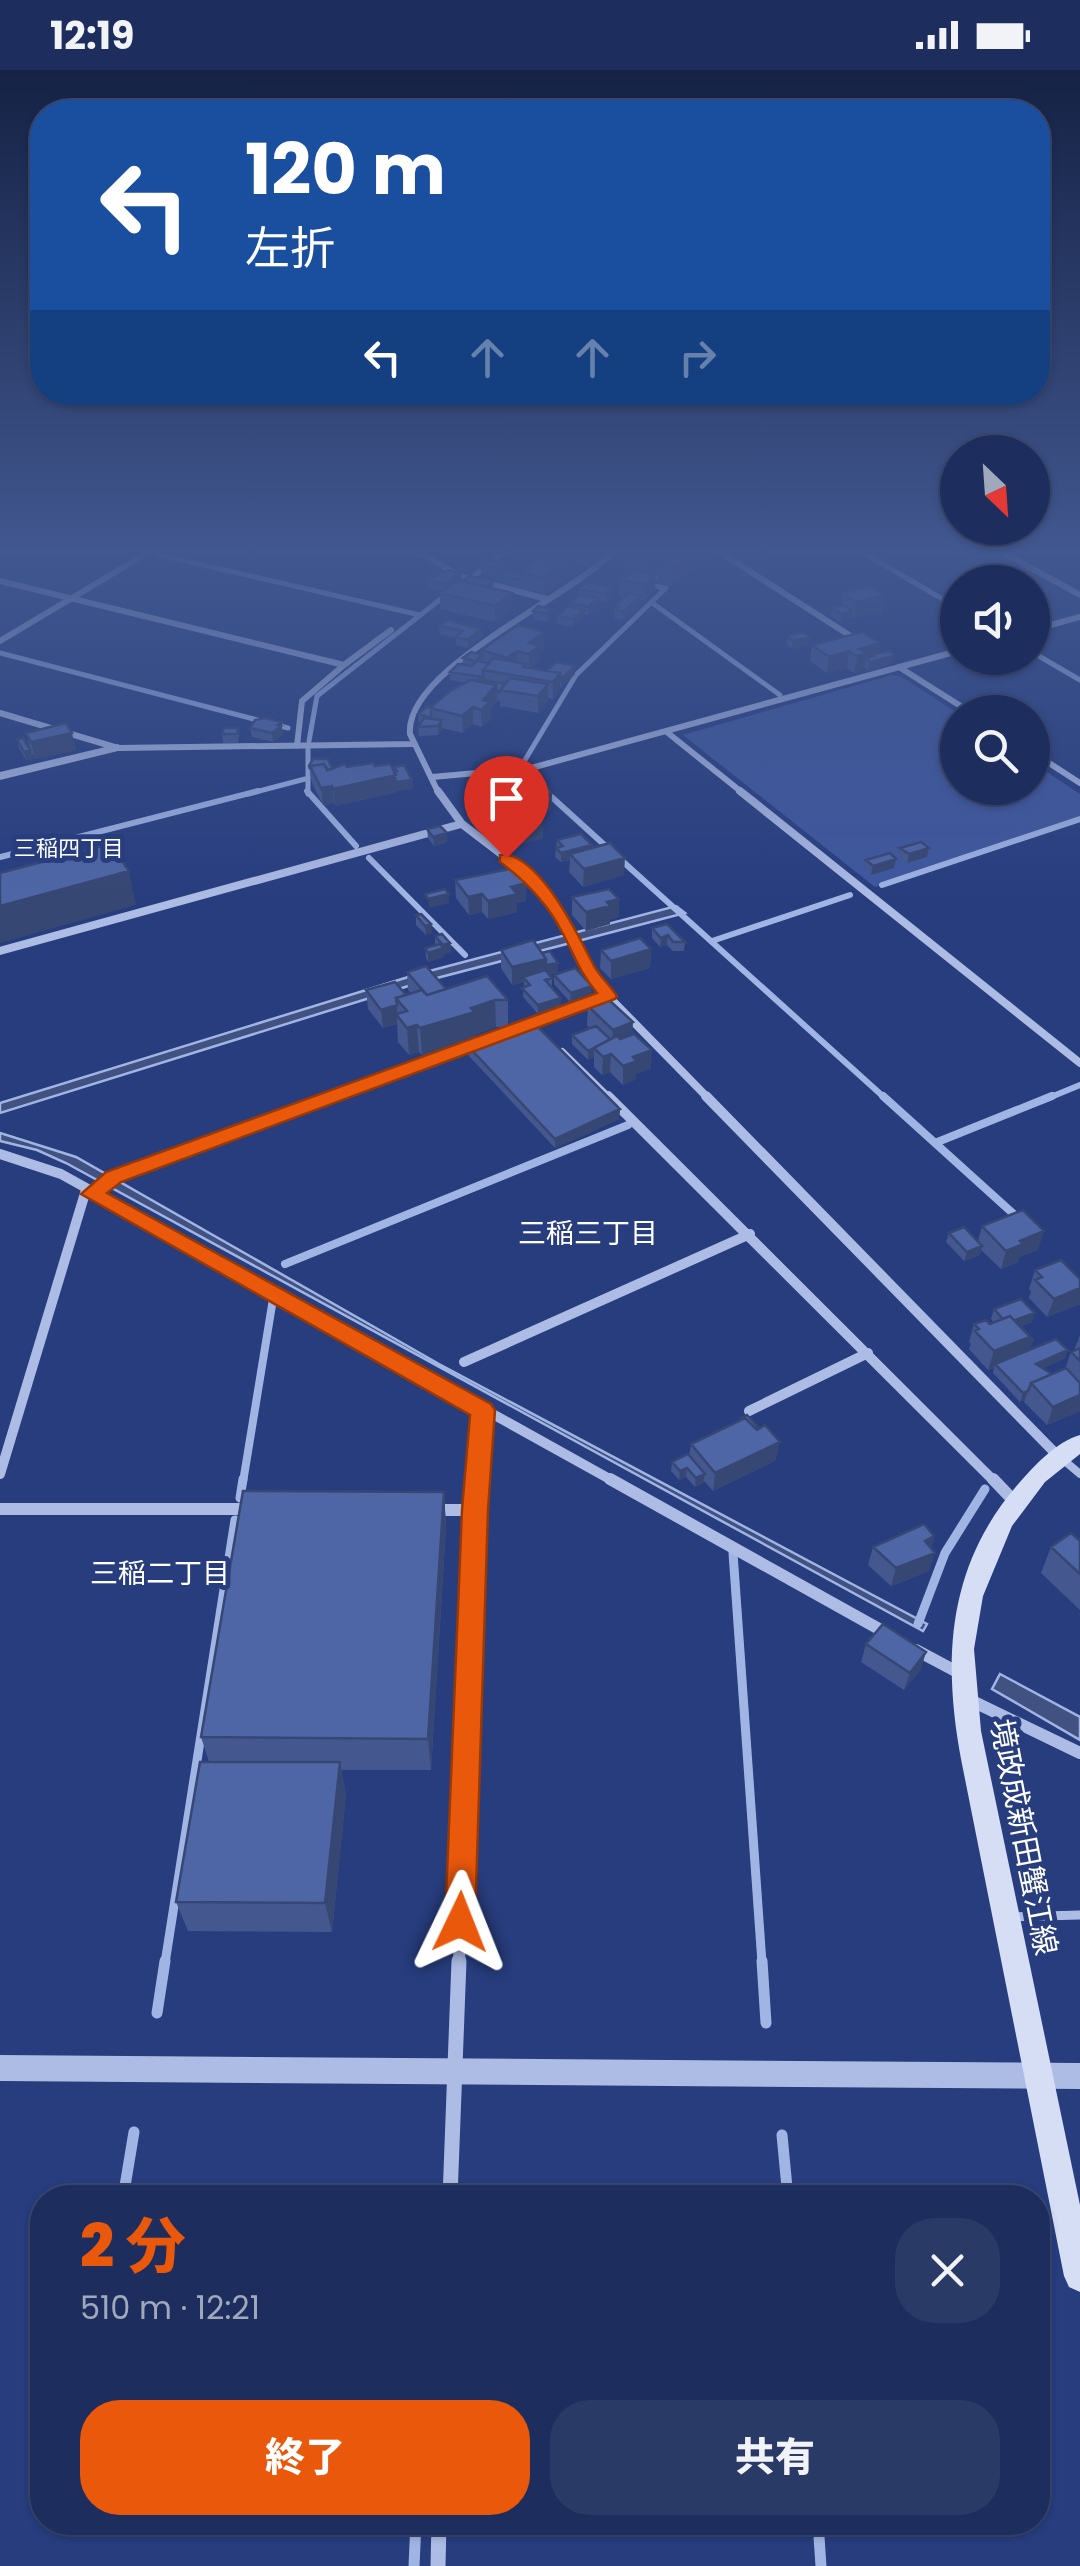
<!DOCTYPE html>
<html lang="ja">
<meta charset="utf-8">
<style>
body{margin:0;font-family:Poppins,"Noto Sans JP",sans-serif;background:#2a3a67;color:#f1f3f6;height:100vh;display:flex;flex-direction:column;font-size:38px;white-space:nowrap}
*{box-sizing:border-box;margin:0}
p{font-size:32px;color:#a0a8bc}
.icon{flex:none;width:55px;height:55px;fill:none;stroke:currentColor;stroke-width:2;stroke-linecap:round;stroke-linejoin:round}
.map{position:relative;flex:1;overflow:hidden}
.details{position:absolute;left:30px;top:2115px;width:1020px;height:350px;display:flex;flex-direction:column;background:#1d2e5e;border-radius:40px;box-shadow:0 2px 8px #0004,0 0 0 2px #3b4a73}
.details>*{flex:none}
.banner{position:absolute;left:30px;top:30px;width:1020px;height:305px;border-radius:40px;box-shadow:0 2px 8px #0004,0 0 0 2px #3b4a73;background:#1a4fa0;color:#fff;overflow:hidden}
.needle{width:65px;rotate:155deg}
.fabs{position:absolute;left:940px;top:365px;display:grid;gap:20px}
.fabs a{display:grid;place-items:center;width:110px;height:110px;border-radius:50%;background:#1d2e5e;box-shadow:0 2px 8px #0004,0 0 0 2px #3b4a73;font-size:50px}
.pin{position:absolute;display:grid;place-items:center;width:85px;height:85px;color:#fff;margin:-102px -42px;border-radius:50% 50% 50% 0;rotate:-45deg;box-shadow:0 0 10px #0007}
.pin .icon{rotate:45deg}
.me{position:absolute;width:110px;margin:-55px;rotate:2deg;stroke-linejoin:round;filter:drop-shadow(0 0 8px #0008)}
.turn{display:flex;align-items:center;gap:35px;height:210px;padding:0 50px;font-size:45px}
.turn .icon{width:130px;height:130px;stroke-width:2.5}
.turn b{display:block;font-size:70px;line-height:85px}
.lanes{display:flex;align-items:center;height:95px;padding:0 50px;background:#0003;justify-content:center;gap:50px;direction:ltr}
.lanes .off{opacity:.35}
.round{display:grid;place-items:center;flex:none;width:105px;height:105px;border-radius:40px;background:#2a3a67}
.overview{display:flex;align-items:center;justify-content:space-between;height:170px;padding:0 50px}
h1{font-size:60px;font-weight:800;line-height:75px;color:#ea580c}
.primary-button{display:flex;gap:20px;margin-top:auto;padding:20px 50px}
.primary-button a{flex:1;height:115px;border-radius:40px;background:#ea580c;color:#fff;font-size:40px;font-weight:800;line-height:115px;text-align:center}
.primary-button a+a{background:#2a3a67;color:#f1f3f6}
.status{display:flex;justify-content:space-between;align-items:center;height:70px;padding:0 50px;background:#1d2e5e;direction:ltr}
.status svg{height:28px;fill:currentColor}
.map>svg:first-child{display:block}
</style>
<div class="status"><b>12:19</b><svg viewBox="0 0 49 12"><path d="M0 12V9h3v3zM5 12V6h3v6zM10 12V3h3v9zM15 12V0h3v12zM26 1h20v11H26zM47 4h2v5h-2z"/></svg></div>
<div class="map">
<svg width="1080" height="2496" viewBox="0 0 1080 2496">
<rect width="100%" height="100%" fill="#273d7e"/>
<path fill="#3f579d" d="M892 605 902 607 957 643 958 718H1032L1033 693 1080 724V749L875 817 683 665Z"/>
<path fill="#415181" stroke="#a1b5e5" stroke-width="2.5" d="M676 836 685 843 418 913 0 1043V1033L418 904Z
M0 1063 76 1087 439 1294 927 1554 923 1561 66 1093 37 1080 0 1071Z
M1000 1604 1080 1647V1670L992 1619Z"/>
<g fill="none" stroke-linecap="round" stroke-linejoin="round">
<path stroke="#a1b5e5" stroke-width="5" d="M137 479 142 480
M857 479 958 538
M155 484 420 545
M475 505 508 479
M651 532 780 625
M1032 582 1080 610
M0 583 288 658
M309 671 317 626 446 525
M522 695 576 605 666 518 648 515 664 498
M524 702 548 724
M248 724 305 709
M308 724V679"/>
<path stroke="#a1b5e5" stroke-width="6" d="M307 721 356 776
M545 721 610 780
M0 787 258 721
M369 788 465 885
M620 789 886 1029
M882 815 1080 749
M712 871 850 825
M1046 1029 1080 1015"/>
<path stroke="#a1b5e5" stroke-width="8" d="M883 1026 1018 1148
M935 1073 1052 1026
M285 1194 628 1055
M243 1412 273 1229"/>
<path stroke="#a1b5e5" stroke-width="9" d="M240 1428 243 1409
M733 1483 762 1893
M918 1554 945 1483 985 1419
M165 1893 235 1450"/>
<path stroke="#a1b5e5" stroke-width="11" d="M762 1891 766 1953
M157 1943 165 1891
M782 2065 788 2128
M123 2128 134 2062
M818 2452 821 2496
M414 2496 416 2452"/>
<path stroke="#adbce5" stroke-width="8" d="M1060 1387 1080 1404"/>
<path stroke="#adbce5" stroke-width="9" d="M1010 1847 1080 1845"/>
<path stroke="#adbce5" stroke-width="6" d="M399 479 426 485 459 506 547 529
M715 479 860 572
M997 479 1080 525
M0 511 344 595 302 631 297 676
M1032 560 1080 547
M0 571 154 479
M344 595 391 560
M899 597 970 642
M0 643 118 678 412 674
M668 663 744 724
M1032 682 1080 713
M432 707 531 698 958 581
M439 724 410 664C404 598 577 525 615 479"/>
<path stroke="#adbce5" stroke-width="8" d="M438 721 462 754 521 799 541 820 608 926 709 1029
M740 721 1080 993
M0 881 461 754
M520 958 608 926
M562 982 610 1029
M327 1029 481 972"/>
<path stroke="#adbce5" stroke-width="10" d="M608 1026 995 1412
M706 1026 1058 1386
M0 1084 61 1104 615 1412
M91 1123 114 1107 334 1026
M464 1292 750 1164
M749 1341 868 1283
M0 1404 86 1120
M477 1412 483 1340"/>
<path stroke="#adbce5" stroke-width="12" d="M610 1409 888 1564
M993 1409 1015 1432
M0 1439H254
M431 1440H475
M916 1580 963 1605
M970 1630 1080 1683
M459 1893 477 1409"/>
<path stroke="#adbce5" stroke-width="15" d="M450 2128 459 1891
M438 2496 439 2452"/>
<path fill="#adbce5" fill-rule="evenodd" d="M118 674 124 678 122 680 0 710V702Z
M0 1985 1080 1993V2019L0 2011Z"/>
<path fill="#d6def5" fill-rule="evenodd" d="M1080 1365V1384L1045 1412 1012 1456 983 1526 974 1579 981 1661 1080 2135V2222L1069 2217 1064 2206 961 1689C942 1587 948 1493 1020 1412 1036 1394 1056 1372 1080 1365Z"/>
</g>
<path fill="#44588f" d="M560 479H602L589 497 573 495 572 503 544 524 495 512V506L481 502V494L522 505 525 498 560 484Z
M629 479H665V490L675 479H698L697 490 672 516 657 513 658 497 661 493 650 503 655 520 644 531 641 530V534L622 550 614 548 615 535 624 526 618 525 619 509 628 505 631 500 623 499V483Z
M427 510 493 511 494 519 512 523V539L495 552 440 539V523L442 521 428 518Z
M613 518V526L606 532 598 531V536L588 545 584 544V548L573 557 557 554V546L570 537V533L578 526 579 519Z
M842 523 882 541 854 548 852 547 851 549 840 552 831 546 832 538 841 536Z
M552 539V548L547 552 533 549V541Z
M439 556 481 559 482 567 468 578 456 575V568L440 564Z
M787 566 809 575 792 579 786 574Z
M812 575 879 583 892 594 868 601 865 597 864 600 854 603 847 598 827 603 810 591Z
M544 579 540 581V592L531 598 575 604 560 618V620L553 629 548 628V631L538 643 500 636V630L497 631 491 639V649L482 657 473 654 463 663 442 658 438 665 419 666 418 657 421 653H419L418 644 431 637 466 613 450 610V602L463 594V588L481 585V580Z
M238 658 239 666 238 673H223L222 664Z
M250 658 283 661 282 665 273 672 252 667Z
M26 663 76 680 35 689 31 681 33 689 26 690 19 678 17 669 30 679Z
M309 696 332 699 375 696 394 702V697L412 710 413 719 397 721V722L335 736 334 733 323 735 312 713Z
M503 718 552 723 551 740 535 743 543 750V768L505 779 490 765V751L484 752 479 743 478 735 507 741 503 736Z
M427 759 447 763V772L434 776 428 768Z
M557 770 592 778 624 805 583 817 569 802 570 790 561 792 555 787Z
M900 778H929L927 787 907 793 899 787Z
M866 790 894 798 871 805 865 799Z
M455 810 526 831 517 833V842L488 849 482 842 469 845 456 828Z
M572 827 619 829V847L610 849V854L586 861 572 845Z
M416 845 432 863 426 865 416 855Z
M652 858 685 872 684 881H673L667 875 660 877 652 868Z
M435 866 450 873 451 882 444 884V887L428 892 426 888 425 878 435 875Z
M651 879 650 898 611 909 600 898 601 880Z
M501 880 542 883 558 893V902L549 904 552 908V917L561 937 538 944 523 927 524 912 512 915 501 898Z
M407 902 446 919 508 930V957H496L476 964V969L422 985 419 982 409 985 398 972 397 954 383 958 368 939 366 920 406 925 411 924 408 920Z
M554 905 591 925 570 932 554 914Z
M588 936 633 964 651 998 636 1004V1009L623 1015 610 1002 602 1005 594 997V987L588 990 572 974V965L590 958 587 955Z
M468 976 620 1039 619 1049 555 1078 469 986Z
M982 1156 1038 1180 1019 1187 1018 1192 1001 1199 981 1180 980 1185 964 1191 946 1172 949 1163 978 1171Z
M1035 1200 1080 1234 1047 1247 1029 1228 1031 1221 1029 1219Z
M994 1239 1032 1252 1021 1256 1033 1270 1030 1279 1068 1280 1064 1289 1043 1298 1052 1304 1065 1299 1071 1282 1074 1281 1077 1272 1079 1271 1078 1270 1080 1265V1341L1047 1355 1024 1332 1025 1330 1020 1332 993 1303 994 1298 988 1300 969 1279 971 1274 969 1272 974 1254H990L994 1253 991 1249Z
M741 1348 757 1359 776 1390 713 1421 704 1411 703 1413 695 1417 686 1407 679 1410 671 1401 672 1392 689 1386 691 1374 740 1350Z
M444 1422 446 1457 431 1700H341L346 1724 332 1862 188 1861 176 1832 209 1692 201 1667Z
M934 1466 931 1478 929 1501 891 1516 868 1495 873 1477Z
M1080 1471V1540L1041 1503 1051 1477Z
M866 1574 921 1599 904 1620 861 1592Z"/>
<path fill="#374774" d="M590 479H602L601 481 589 497V481Z
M660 479H665V490L649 505 646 503V492Z
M694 479H698L697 490 672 516 673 500Z
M573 487 572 503 544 524V508Z
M461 503 462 511 446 522 445 514Z
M656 504 655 520 644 531 645 515Z
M613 518V526L606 532V524Z
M512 523V539L495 552V536Z
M884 525 882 541 854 548 856 532Z
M641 526V534L622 550 623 542Z
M598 528V536L588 545 589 537Z
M552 539V548L547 552V544Z
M584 540V548L573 557V549Z
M853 541 851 549 840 552 842 544Z
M481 559 482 567 468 578V570Z
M544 562V579L540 581V592L529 600V573Z
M810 567 809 575 792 579 793 571Z
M880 573 878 590 871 584 869 592 866 589 864 600 854 603 859 579Z
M517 581 518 597 508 604 507 588Z
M849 581 847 598 827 603 829 587Z
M893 586 892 594 868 601 870 592Z
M575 596V604L561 618V609Z
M560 603V620L553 629V612Z
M548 614V631L538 643V626Z
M496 615 497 631 491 639V649L482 657 481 640 483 630Z
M473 637V654L463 663 462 646Z
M442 650V658L438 665V656Z
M282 652V665L273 672 272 663Z
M72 663 76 680 35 689 31 672Z
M30 680 33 689 26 690 24 682Z
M396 705 397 722 335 736 333 719Z
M412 710 413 719 397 721 396 712Z
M332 716 334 733 323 735 321 718Z
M552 723 551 740 511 747V730Z
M506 739V748H489L490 751 484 752V743Z
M543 750V768L505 779 504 762Z
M447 763V772L434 776 433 767Z
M592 775V784H570V790L561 792V783Z
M929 778 927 787 907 793 909 784Z
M625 788 624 805 583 817 584 799Z
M896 789 894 798 871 805 873 796Z
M129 801 136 835 0 873V836Z
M526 813V831L517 833V842L488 849V831L511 817Z
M449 824V833L429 838 428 829Z
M482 824V842L469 845 468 827Z
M619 829V847L610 849V854L586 861V842L607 832Z
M431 854 432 863 426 865 425 856Z
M668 865 667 875 660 877 661 868Z
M450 873 451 882 444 884V887L428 892V883L443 878V875Z
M651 879 650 898 611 909V891Z
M546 889 558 893V902L523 907 524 912 512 915V897Z
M592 916 591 925 570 932 571 923Z
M561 928V937L538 944V935Z
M495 930 496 957 476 964V969L422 985 420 958Z
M397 935V954L383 958 381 940Z
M633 952 632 971H612L613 960Z
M417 955 419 982 409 985 407 958Z
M594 978V987L588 990V981Z
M652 980 651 998 636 1004V1009L623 1015V996L633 987Z
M611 984 610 1002 602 1005 603 987Z
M620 1039 619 1049 555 1078V1069Z
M1044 1161 1038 1180 1019 1187 1018 1192 1001 1199 1006 1181 1020 1171Z
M982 1176 980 1185 964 1191 967 1182Z
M1080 1218V1234L1047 1247 1054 1229Z
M1035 1243 1032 1252 1012 1260 1015 1250Z
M1030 1267 1033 1270 1030 1279 995 1294 994 1298 988 1300 994 1281Z
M1068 1280 1064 1289 1033 1303 1036 1294Z
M1028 1321 1025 1330 1020 1332 1023 1323Z
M1080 1325V1341L1047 1355 1053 1337Z
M780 1372 776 1390 713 1421 715 1403Z
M687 1398 686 1407 679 1410 680 1401Z
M705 1404 703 1413 695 1417 696 1408Z
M444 1422 446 1457 431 1700 428 1669Z
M934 1466 929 1484 925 1471Z
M935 1483 929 1501 891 1516 896 1498Z
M926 1582 921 1599 904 1620 910 1603Z
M340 1692 346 1724 332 1862 325 1833Z"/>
<path fill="#4f66a6" stroke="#374774" stroke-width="2.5" d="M629 479H660L646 492 632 489 636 486 623 483Z
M675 479H694L673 500 658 497Z
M550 482 573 487 544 508 522 503 529 498H525Z
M489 489 507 493 499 499 481 494Z
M634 498 649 501 647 503 637 501 631 504 628 503Z
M448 500 461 503 445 514 427 510Z
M501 500 522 505V510L495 504Z
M637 501 656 504 645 515 619 509Z
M470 506 493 511 486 517 462 511Z
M457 510 512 523 495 536 440 523Z
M587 512 613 518 606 524 579 519Z
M870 516 884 525 856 532 842 523Z
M628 523 641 526 623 542 615 540 619 536 615 535Z
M580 524 598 528 589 537 570 533Z
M843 535 853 541 842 544 832 538Z
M538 536 552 539 547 544 533 541Z
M568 536 584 540 573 549 557 546Z
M448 550 481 559 468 570 456 567 463 561 439 556Z
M518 555 544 562 529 573 540 576 528 584 517 581 507 588 481 580Z
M803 562 810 567 793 571 787 566Z
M862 562 880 573 859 579 867 583 856 586 849 581 829 587 812 575Z
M892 581 893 586 870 592 866 588 874 586 871 584Z
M471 582 483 585 475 591 463 588Z
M493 588 526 594 523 597 560 603 553 612 483 600Z
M477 591 489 593 483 600V607L450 602 458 594 472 596Z
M556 592 575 596 561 609 560 603 547 601Z
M510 608 548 614 538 626 500 620Z
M479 609 505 614 499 623 497 622 496 615 477 611Z
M471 610 496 615 483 630 490 632 481 640 473 637 462 646 430 638 450 621Z
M428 636 431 637V646L429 647 418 644Z
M265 648 282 652 278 655 281 656 272 663 250 658 255 650Z
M424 648 442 650 438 656 418 657Z
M66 653 72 663 31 672 26 663Z
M224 658H238L237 664H222Z
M23 668 30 680 24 682 17 669Z
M313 689H328L332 699 327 700 324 694 310 696V699L309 696Z
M373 693 375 696 390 694 396 705 333 719 332 716 321 718 310 696 324 694 328 700 345 694 347 697Z
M404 695 412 710 396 712 394 702 397 701 394 697Z
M536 713H545L552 723 511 730 503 718Z
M500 731 506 739 484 743 478 735Z
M528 736 543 750 504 762 489 748 496 743Z
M440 756 447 763 433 767 427 759Z
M581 764 592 775 561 783 556 778 563 776 557 770Z
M921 772 929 778 909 784 900 778Z
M610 773 625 788 584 799 570 784Z
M110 774 129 801 0 836V803Z
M890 783 896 789 873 796 866 790Z
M515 798 526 813 511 817 517 824 488 831 482 824 468 827 455 810Z
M445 819 449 824 428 829 425 824Z
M609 819 619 829 607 832 610 836 586 842 572 827Z
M421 844 431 854 425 856 416 845Z
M667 854 685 872H673L668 865 661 868 652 858Z
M442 864 450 873 443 875 435 866Z
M640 868 651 879 611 891 601 880Z
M533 870 546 889 512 897 501 880Z
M440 874 444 878 428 883 425 878Z
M550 881 558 893 546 895V889L542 883Z
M426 896 446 919 427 925 407 902Z
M575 898 592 916 571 923 554 905Z
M545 900 552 908 545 910 561 928 538 935 522 918 530 915 523 907Z
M487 906 508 930H495L471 938 475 942 420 958 417 955 407 958 396 944 407 941 396 928 422 920 427 925Z
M395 912 406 925 396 928 397 935 381 940 366 920Z
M608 929 633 952 613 960 588 936Z
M533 952 620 1039 555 1069 468 976Z
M596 956 610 969 588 981 572 965Z
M634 964 652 980 633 987 637 991 623 996 611 984 603 987 594 978 617 966 620 969Z
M1023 1140 1044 1161 1020 1171 1023 1174 1006 1181 982 1156Z
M964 1157 982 1176 967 1182 949 1163Z
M1061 1190 1080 1209V1218L1054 1229 1035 1210 1042 1207 1035 1200Z
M1021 1229 1035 1243 1015 1250 1033 1270 1028 1272 1030 1267 1010 1246 1003 1249 994 1239Z
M1010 1246 1030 1267 994 1281 975 1261 979 1259 974 1254 986 1250 990 1254Z
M1056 1269 1068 1280 1036 1294 1052 1304 1031 1313 1028 1321 1023 1323 995 1294Z
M1080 1278V1291L1071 1282Z
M1066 1298 1080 1313V1325L1053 1337 1031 1313Z
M747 1345 758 1357 755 1358 745 1348 742 1349 741 1348Z
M745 1348 757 1360 765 1355 780 1372 715 1403 691 1374Z
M688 1384 705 1404 696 1408 687 1398 680 1401 672 1392Z
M243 1421 444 1422 428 1669 201 1667Z
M924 1454 934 1466 925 1471 935 1483 896 1498 873 1477Z
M1071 1463 1080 1471V1504L1051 1477Z
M883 1554 926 1582 910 1603 866 1574Z
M200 1692H340L325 1833 176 1832Z"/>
<linearGradient id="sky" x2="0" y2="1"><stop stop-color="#152245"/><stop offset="0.58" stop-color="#41578f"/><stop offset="1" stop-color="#41578f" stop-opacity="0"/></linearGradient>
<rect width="1080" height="829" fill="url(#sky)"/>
<path fill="#ea580c" stroke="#983908" stroke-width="2.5" d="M500 785C538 780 579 867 593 894 599 906 610 915 617 926L615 929 121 1112 107 1123 491 1334 495 1340 488 1440 475 1852 471 1863 460 1868 449 1863 445 1852 462 1440 470 1345 81 1124 106 1102 597 923C579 902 575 886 562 862 548 835 524 810 500 792Z"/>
<g text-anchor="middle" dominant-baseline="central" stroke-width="10" stroke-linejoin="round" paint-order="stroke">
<g font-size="22" fill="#fff" stroke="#273d7e">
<text x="69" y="778">三稲四丁目</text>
</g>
<g font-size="28" fill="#fff" stroke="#273d7e">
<text x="588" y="1163">三稲三丁目</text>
<text x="160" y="1503">三稲二丁目</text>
</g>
<g font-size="30" fill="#fff" stroke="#273d7e">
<text transform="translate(1024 1767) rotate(79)">境政成新田蟹江線</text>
</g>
</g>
</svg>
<div class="fabs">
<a><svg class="needle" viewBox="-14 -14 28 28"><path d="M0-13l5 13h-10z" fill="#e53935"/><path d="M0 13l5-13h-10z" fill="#a0a8bc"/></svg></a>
<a><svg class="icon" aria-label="sound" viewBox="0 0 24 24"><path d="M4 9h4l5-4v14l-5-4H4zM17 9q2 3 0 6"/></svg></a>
<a><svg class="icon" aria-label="search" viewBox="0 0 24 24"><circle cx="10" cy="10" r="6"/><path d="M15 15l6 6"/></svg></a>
</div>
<div class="pin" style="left:506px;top:788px;background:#d93025"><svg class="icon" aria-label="arrive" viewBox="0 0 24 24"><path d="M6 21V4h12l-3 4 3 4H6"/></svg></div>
<svg class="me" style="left:460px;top:1852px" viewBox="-20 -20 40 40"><path d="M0-17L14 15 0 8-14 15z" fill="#ea580c" stroke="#fff" stroke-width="4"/></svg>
<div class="banner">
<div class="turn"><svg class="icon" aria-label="left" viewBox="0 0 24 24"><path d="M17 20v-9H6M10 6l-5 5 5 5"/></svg><div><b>120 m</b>左折</div></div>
<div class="lanes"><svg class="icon" aria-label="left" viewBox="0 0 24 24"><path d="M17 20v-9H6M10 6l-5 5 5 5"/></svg><svg class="icon off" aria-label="ahead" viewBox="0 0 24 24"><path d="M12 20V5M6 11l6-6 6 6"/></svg><svg class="icon off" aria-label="ahead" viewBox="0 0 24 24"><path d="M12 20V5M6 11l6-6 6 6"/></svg><svg class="icon off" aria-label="right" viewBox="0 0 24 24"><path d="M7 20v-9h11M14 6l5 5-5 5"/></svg></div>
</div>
<section class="details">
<div class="overview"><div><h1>2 分</h1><p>510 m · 12:21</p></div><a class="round"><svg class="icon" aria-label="close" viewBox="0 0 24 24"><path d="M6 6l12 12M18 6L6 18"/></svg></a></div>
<div class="primary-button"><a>終了</a><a>共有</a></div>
</section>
</div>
